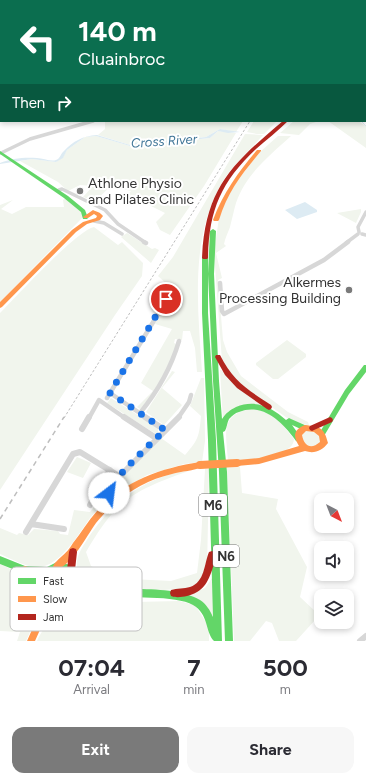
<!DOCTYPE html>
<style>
body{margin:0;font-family:Figtree,sans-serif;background:#f7f7f7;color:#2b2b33;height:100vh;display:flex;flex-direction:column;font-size:15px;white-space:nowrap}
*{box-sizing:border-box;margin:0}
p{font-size:13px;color:#7c7c81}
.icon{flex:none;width:22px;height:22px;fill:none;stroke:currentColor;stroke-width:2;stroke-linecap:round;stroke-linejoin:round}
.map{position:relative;height:641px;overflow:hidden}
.details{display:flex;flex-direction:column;background:#fff;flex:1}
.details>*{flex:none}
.banner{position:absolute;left:0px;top:0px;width:366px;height:122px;box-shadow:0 2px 6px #0003;background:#0b6e4f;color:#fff;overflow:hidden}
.needle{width:26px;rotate:138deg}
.tools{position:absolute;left:314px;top:493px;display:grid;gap:8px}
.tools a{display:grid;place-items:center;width:40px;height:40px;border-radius:8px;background:#fff;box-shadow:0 2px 6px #0003;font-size:20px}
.pin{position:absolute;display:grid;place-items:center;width:34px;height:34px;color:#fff;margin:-17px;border:2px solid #fff;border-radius:50%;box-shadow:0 1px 4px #0007}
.me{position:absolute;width:44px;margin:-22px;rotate:30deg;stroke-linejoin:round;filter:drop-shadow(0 0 3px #0008)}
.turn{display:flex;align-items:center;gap:14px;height:84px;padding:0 12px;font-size:18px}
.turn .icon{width:52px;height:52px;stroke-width:2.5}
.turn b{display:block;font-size:28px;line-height:34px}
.then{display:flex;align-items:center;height:38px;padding:0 12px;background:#0003;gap:8px;font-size:15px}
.eta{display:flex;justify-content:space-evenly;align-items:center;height:68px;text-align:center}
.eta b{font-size:24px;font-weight:700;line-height:28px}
.button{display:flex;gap:8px;margin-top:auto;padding:8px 12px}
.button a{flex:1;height:46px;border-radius:12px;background:#7a7a7a;color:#fff;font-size:16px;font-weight:700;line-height:46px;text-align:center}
.button a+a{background:#f7f7f7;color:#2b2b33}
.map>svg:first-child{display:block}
</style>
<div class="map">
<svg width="366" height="641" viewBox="0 0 366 641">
<rect width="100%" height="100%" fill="#fff"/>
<path fill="#f1f5ed" d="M105 121H243L236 132 220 129 206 137 161 142 144 140 130 145 98 135 105 129Z
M254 121H277L264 134H257L247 132Z
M294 121H319L310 124 299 135 280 133Z
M328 121H358L366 126V148Z
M218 131 236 133 204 186 170 235 160 230 156 222 165 213 147 204 130 200 129 202 123 199 131 191 111 186 95 201 83 197 93 186 80 185 68 191 58 182 20 161 32 159 56 162 63 157 67 150 85 137 96 136 130 146 146 141 163 143 210 138Z
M245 134 263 135C251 149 232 166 223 181 189 237 198 309 202 372H197L195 348 190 331H183L182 340 175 339 174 343 176 344 172 360 150 398 140 409 137 407 153 391 141 383 172 329 155 324 168 300 173 301 174 299 169 286 158 276 173 257Z
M278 136H291C269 156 246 174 236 203 234 210 232 219 230 227 228 233 225 238 224 244L226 246 216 253 222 278 218 280 223 340 227 352 241 376 288 412 308 422 309 425H307L290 420 246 389 235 381 222 361 214 252 219 218 226 200 237 181 260 152Z
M65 198 80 210 84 216 0 302V205L13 200 1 209 12 214 26 207H64L63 200Z
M361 209V212L356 223 337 213Z
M94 227 118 245 122 242 143 263 142 276 115 315 0 490V313C17 296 76 231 94 227Z
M127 233 152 249 155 248 159 250 151 263 121 237Z
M287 340 306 354V357L278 379H273L256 365V363Z
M220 370H221L264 406 248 404 223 421Z
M172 371 175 372 162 388 182 405 164 425 146 412Z
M201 378H204L205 441 202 462 184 464 147 475 115 494 112 491V488L161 438 185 455C199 439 199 436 201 416L190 406Z
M111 398 158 428V433L156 434 107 403Z
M255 408 277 418 294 439C293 459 243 460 228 461 226 432 219 413 255 408Z
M311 430 320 435 321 444 312 448 305 446 301 435 302 432Z
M77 457 91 463 83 478 67 472Z
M240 467 242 493 278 499 276 509 307 567 300 597 316 612V619L296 641H279L272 623 266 621 250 641H234L227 468Z
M205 469H209L207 571C204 579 198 584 190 587 180 591 118 591 105 589 98 587 84 580 80 574 73 564 79 552 85 543 107 506 145 475 189 471 132 491 116 500 86 552L91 566 110 576 131 579 171 581 197 573 201 540Z
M112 475V478C104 488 107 494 102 503 99 508 94 513 90 518 80 532 60 567 38 567 25 567 12 559 0 554V528L17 535 19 533 28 535 34 529 58 531 60 534 68 535 74 510 90 512 99 501 97 499Z
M0 564C38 580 44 605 26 641H17L20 632 0 631Z
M212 578 216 618 187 595 205 588Z
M89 599 135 602 179 601 195 605 209 627V641H37C47 620 65 601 89 599Z"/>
<path fill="#ddebf3" d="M220 129 240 132 228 133 218 131 210 138 163 143 146 141 130 146 96 136 85 137 67 150 63 158 56 162 32 159 0 164V163C11 158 26 157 37 158 43 158 51 162 56 160 61 158 60 154 64 151 73 141 83 136 97 135L130 145 144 140 161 142 172 139 179 140 206 137Z
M305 202 317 210V212L297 219 285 210Z"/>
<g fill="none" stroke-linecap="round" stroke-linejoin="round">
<path stroke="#ddebf3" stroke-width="1" d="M361 121 366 126"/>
<path stroke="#d7d7d7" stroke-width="3.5" d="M1 153 30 139 93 121
M59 190 62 189 105 210 118 224 146 243
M94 221 104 223 122 234
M359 232 358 227 366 212
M362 234 366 235
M346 243 358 234"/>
<path stroke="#d7d7d7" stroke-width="4.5" d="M144 242 146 243
M220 283 222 311 224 314 324 260 348 242
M110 393 147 418
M107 398 169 296
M140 413C158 391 171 368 179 341
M89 418 99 400 125 418
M178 418 189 402 191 395"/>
<path stroke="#d7d7d7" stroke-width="6" d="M124 417 156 438
M145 417 165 430
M82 429 89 417
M112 501 109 491 111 485 179 417
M90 505 110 470
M31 524 64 529
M26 532 73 454 80 452 119 476
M360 641 366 636"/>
<path fill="#63d668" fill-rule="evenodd" d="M365 76H366V78H365Z
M0 151 68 196 85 210 88 218 87 219H83L81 212 64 198 0 154Z
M213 229 216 231 214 274 219 381 222 419C226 413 230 410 236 407 255 399 272 407 286 420L289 418 291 419 307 426 308 428 307 430 305 431 292 425 302 439 300 441 298 442 296 441C284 424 263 402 239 412 235 413 232 416 229 419 227 423 227 427 225 431L223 432 227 472 233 641H225L219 472 213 381 208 274 210 231Z
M205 256 208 258V313L216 440 222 641H214C205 632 209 614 193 605 176 595 127 598 106 597 99 597 91 596 85 597 73 599 63 611 51 607 34 603 29 589 39 575L25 574 0 564V556L25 566 47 567 57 562 71 565 77 572 78 574 80 581 78 592C89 587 102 589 114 589 138 589 179 587 200 600 206 604 210 610 213 617L208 440 202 313V258ZM57 570C60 571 64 571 66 572 81 582 62 613 42 592 40 582 49 575 57 570Z
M364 365H366V372L349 394 324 436 322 437 320 436 319 434 320 432 345 390Z"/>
<path fill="#ff974d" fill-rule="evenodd" d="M257 150H261V151C242 174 228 191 219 220L218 221H214L213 220C223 193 239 171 257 150Z
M93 210C97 212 100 212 103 216L100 220 87 224 76 232 2 307 0 308V302L72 230 83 222 96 218 97 216 94 214 88 218H84L83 217Z
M305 425C320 427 324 427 328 443 322 451 314 454 305 451L259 464 237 466 234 465 233 463 234 461 237 460 259 458 299 446C293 436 293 430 305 425ZM306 431 314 432 319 436 320 442C311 450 304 446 302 435Z
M200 462 203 463 204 465 203 467C193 471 182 471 172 474 150 479 130 490 113 505 107 510 101 517 96 523 86 537 73 563 57 570L54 569 53 566C55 562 58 560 61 557 66 553 70 548 73 543 81 533 88 521 97 511 124 481 161 468 200 462Z
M25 566 28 567 41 583 42 586 41 589 38 590 35 589 22 573 21 570 22 567Z
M76 575 106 587 107 590 106 593 103 594 73 582 72 579 73 576Z
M41 594 44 595 45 598 43 623 35 641H27L35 623 37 598 38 595Z"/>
<path fill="#b3261e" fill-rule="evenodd" d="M283 121H288C278 131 266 140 256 149 221 182 209 210 208 258L207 259H203L202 258C205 188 233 163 283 121Z
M216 355H220C233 381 248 390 271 405L272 407 271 409 269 410 267 409 237 388 225 375 215 357Z
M330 417 332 418 333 420 332 422 314 430 312 431 310 430 309 428 310 426Z
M73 548 76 549 77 552 75 570 74 573 71 574 68 573 67 570 69 552 70 549Z
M212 551 215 552C217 557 214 563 213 567 208 583 203 592 187 596 182 597 176 598 171 596L170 593 171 590C177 588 184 589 190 587 205 582 204 564 209 552Z
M59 600 62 601 63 604 62 607 42 626 39 627 36 626 35 623 36 620 56 601Z"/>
<path stroke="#bebebe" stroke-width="1" stroke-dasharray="2.5 2" stroke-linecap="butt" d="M64 418 250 121"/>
<path stroke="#bebebe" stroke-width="1.5" stroke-dasharray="5 4" stroke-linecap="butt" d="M0 519 64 417"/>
<path stroke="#ff974d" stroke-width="8" d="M200 465 237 463"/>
</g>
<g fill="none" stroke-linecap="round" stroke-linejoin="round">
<path stroke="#1a73e8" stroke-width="7" stroke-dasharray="0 12.6" d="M109 493C109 481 155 440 165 430L110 393 166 299"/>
</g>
<g fill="#7a7a7a" stroke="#fff" stroke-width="1.5">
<circle cx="80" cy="191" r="4"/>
<circle cx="349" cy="290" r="4"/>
</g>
<g text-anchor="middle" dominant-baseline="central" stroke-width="4" stroke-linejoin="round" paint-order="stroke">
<g font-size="13" font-style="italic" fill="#3f7597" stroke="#fff">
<text transform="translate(164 141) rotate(-4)">Cross River</text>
</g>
<g fill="#fff" stroke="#707070" stroke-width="1">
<rect x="199" y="494" width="28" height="22" rx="3"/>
<rect x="213" y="545" width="26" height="22" rx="3"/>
</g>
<g font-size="13" font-weight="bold" fill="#333">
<text x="213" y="505">M6</text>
<text x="226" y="556">N6</text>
</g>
<g font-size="14" fill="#333" stroke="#fff" text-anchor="start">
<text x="88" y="183">Athlone Physio<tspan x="88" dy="16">and Pilates Clinic</tspan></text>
<text x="341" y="282" text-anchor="end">Alkermes<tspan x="341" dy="16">Processing Building</tspan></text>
</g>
</g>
<rect x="10" y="567" width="132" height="64" rx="6" fill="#fff" stroke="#c2c2c2" stroke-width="1"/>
<rect x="18" y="578" width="18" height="6" fill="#63d668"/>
<rect x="18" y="596" width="18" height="6" fill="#ff974d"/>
<rect x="18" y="614" width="18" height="6" fill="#b3261e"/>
<g font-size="11" fill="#333">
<text x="43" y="585">Fast</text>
<text x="43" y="603">Slow</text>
<text x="43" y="621">Jam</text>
</g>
</svg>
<div class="tools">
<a><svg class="needle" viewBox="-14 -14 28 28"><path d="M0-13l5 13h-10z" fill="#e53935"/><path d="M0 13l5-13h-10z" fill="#7c7c81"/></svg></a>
<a><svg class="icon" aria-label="sound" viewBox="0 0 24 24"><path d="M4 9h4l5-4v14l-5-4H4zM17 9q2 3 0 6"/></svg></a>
<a><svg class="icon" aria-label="layers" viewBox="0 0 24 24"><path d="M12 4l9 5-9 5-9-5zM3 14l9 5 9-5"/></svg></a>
</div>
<div class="pin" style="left:166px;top:299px;background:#d93025"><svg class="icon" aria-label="arrive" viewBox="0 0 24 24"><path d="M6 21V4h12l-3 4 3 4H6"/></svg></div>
<svg class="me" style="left:109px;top:493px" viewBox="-20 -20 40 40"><circle r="19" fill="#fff"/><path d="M0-13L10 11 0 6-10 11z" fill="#1a73e8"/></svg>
<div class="banner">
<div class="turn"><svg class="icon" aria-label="left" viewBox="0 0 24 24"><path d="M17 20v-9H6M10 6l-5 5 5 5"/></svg><div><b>140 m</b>Cluainbroc</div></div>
<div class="then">Then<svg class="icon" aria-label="right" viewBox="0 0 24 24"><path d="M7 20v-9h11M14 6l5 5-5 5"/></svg></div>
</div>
</div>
<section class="details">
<div class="eta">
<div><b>07:04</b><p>Arrival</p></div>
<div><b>7</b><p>min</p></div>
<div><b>500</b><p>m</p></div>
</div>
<div class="button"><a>Exit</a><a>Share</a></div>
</section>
